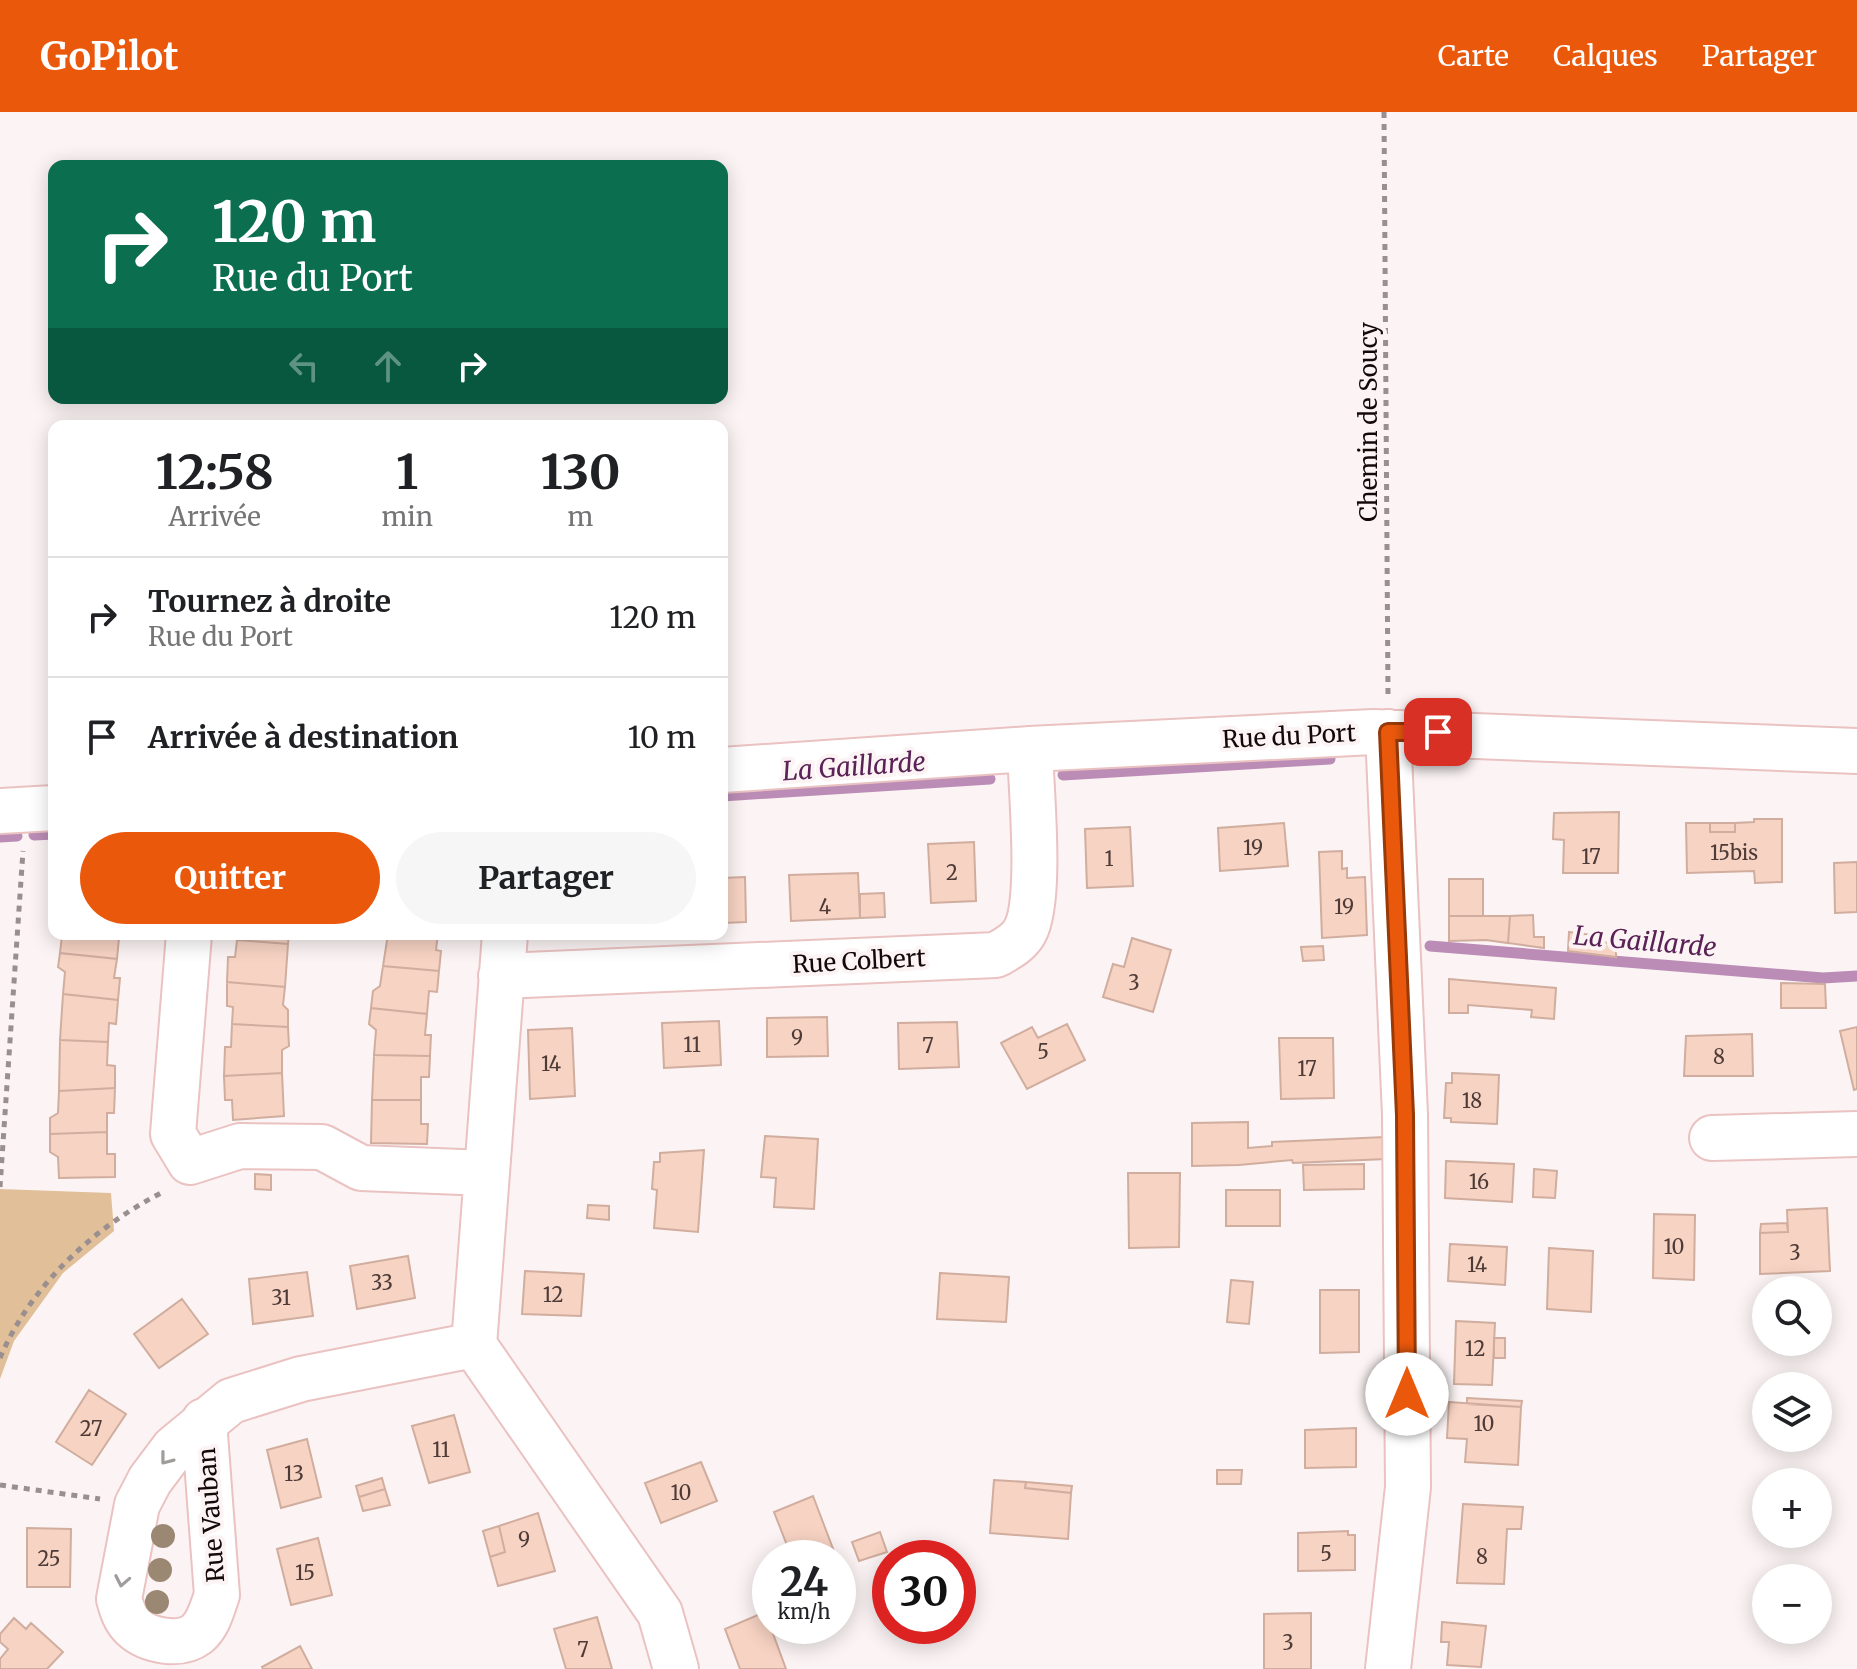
<!DOCTYPE html>
<html lang="fr">
<meta charset="utf-8">
<style>
body{margin:0;font-family:Merriweather,serif;background:#f6f6f6;color:#202124;height:100vh;display:flex;flex-direction:column;font-size:30px;white-space:nowrap}
*{box-sizing:border-box;margin:0}
p{font-size:26px;color:#757577}
.icon{flex:none;width:44px;height:44px;fill:none;stroke:currentColor;stroke-width:2;stroke-linecap:round;stroke-linejoin:round}
.map{position:relative;flex:1;overflow:hidden}
.side{position:absolute;left:48px;top:308px;width:680px;height:520px;display:flex;flex-direction:column;background:#fff;border-radius:16px;box-shadow:0 4px 20px #0003}
.side>*{flex:none}
.top-card{position:absolute;left:48px;top:48px;width:680px;height:244px;border-radius:16px;box-shadow:0 4px 20px #0003;background:#0b6e4f;color:#fff;overflow:hidden}
.fabs{position:absolute;left:1752px;top:1164px;display:grid;gap:16px}
.fabs a{display:grid;place-items:center;width:80px;height:80px;border-radius:50%;background:#fff;box-shadow:0 4px 20px #0003;font-size:40px}
.speed{position:absolute;left:752px;top:1428px;display:flex;gap:16px;font-size:40px;font-weight:700;text-align:center}
.speed>*{display:grid;place-content:center;width:104px;height:104px;border-radius:50%;background:#fff;box-shadow:0 4px 20px #0003;line-height:1}
.speed small{font-size:20px;font-weight:400}
.speed .limit{border:12px solid #d22;background:#fff;color:#111}
.pin{position:absolute;display:grid;place-items:center;width:68px;height:68px;color:#fff;margin:-34px;border-radius:16px;box-shadow:0 4px 12px #0006}
.me{position:absolute;width:88px;margin:-44px;rotate:0deg;stroke-linejoin:round;filter:drop-shadow(0 0 6px #0008)}
.turn{display:flex;align-items:center;gap:28px;height:168px;padding:0 32px;font-size:36px}
.turn .icon{width:104px;height:104px;stroke-width:2.5}
.turn b{display:block;font-size:56px;line-height:68px}
.lanes{display:flex;align-items:center;height:76px;padding:0 32px;background:#0003;justify-content:center;gap:40px;direction:ltr}
.lanes .off{opacity:.35}
.eta{display:flex;justify-content:space-evenly;align-items:center;height:136px;text-align:center}
.eta b{font-size:48px;font-weight:700;line-height:56px}
.cta{display:flex;gap:16px;margin-top:auto;padding:16px 32px}
.cta a{flex:1;height:92px;border-radius:48px;background:#ea580c;color:#fff;font-size:32px;font-weight:700;line-height:92px;text-align:center}
.cta a+a{background:#f6f6f6;color:#202124}
ul{padding:0;list-style:none}
li{display:flex;align-items:center;gap:24px;height:120px;padding:0 32px;border-top:2px solid #e0e0e0}
li div{flex:1}
li b{display:block;font-size:30px}
li em{font-style:normal}
header{display:flex;align-items:center;gap:48px;box-sizing:border-box;height:112px;padding:0 40px;background:#ea580c;color:#fff}
header strong{font-size:38px}
nav{display:flex;gap:44px;margin-inline-start:auto;font-size:28px}
.map>svg:first-child{display:block}
</style>
<header>
<strong>GoPilot</strong>
<nav><a>Carte</a><a>Calques</a><a>Partager</a></nav>
</header>
<div class="map">
<svg width="1857" height="1557" viewBox="0 0 1857 1557">
<rect width="100%" height="100%" fill="#fcf4f4"/>
<path fill="#e1bf99" d="M0 1077 111 1081 114 1119 63 1161 14 1229 0 1267Z"/>
<g fill="none" stroke-linecap="round" stroke-linejoin="round">
<path stroke="#bb8db6" stroke-width="11" d="M1063 663 1330 647
M722 684 990 667
M34 723 54 722
M0 725 17 724
M1430 834 1823 866 1857 864"/>
</g>
<path fill="#f7d3c3" stroke="#d0ad9e" stroke-width="2" d="M1619 700 1618 761H1563L1564 728 1553 727 1554 701Z
M1754 707H1782V770L1755 771 1754 759 1687 761 1686 711H1710V720H1735V711L1754 710Z
M1284 711 1288 754 1220 759 1218 716Z
M1710 711H1735V720H1710Z
M1130 715 1133 774 1087 776 1085 717Z
M974 730 976 789 931 791 928 732Z
M1342 739V757L1347 756V766L1365 765 1367 823 1322 826 1319 740Z
M1857 750V800L1835 801 1834 751Z
M858 761 860 806 791 809 789 763Z
M745 765 746 810 722 811V766Z
M1449 767H1483V804H1449Z
M884 781 885 805 860 806V782Z
M1533 803 1534 825H1544V836L1508 831 1510 804Z
M1449 804H1510L1508 831 1486 828 1449 829Z
M1569 820 1592 823 1591 829 1616 832V845L1568 839Z
M68 822H127L126 827 119 826 117 847 60 841 62 824Z
M237 822H289L288 832 237 828Z
M388 822H438L436 838 441 839 439 859 383 854Z
M1132 826 1171 838 1153 900 1103 885 1113 852 1124 855Z
M237 828 288 832 285 875 227 870 228 845H235Z
M1323 834 1324 848 1303 849 1301 835Z
M60 841 117 847 114 866H120L118 888 63 882 65 860 58 855Z
M383 854 439 859 437 880 429 879 427 902 371 896 373 879 380 874Z
M1449 867 1556 876 1554 907 1531 905 1532 898 1468 893V901H1449Z
M227 870 285 875 283 893 288 898V915L232 912 233 895 227 894Z
M1781 871 1825 872 1826 896H1781Z
M63 882 118 888 116 912 109 911 108 930 60 928Z
M371 896 427 902 425 923H431L430 944 374 943 376 918 369 912Z
M827 905 828 944 767 945V906Z
M719 909 721 953 664 956 662 911Z
M957 910 959 955 899 957 898 911Z
M232 912 288 915 289 934 282 938V961L224 964 225 935H231Z
M1067 912 1085 948 1027 977 1001 931 1032 915 1038 926Z
M1857 915V977L1854 978 1840 919Z
M572 916 575 984 530 987 528 918Z
M1752 922 1753 964H1684L1686 924Z
M1279 926H1333L1334 986 1281 987Z
M60 928 108 930 107 953 115 954V976L59 979Z
M374 943 430 944 429 965H421V988H372Z
M282 961 284 1004 233 1008 232 988H225L224 964Z
M1452 961 1499 963 1497 1012 1451 1010V1006H1444L1446 971H1452Z
M115 976 114 1001H107V1020L50 1022V1006L58 1001 59 979Z
M372 988H421V1012H428L427 1032 371 1031Z
M1248 1010V1036L1272 1034V1030L1385 1025 1386 1047 1293 1051 1292 1048 1239 1053 1192 1054V1011Z
M107 1020V1042H115V1065L59 1066 58 1045 50 1040V1022Z
M765 1024 818 1027 814 1097 774 1095 776 1066 761 1065Z
M704 1038 698 1120 654 1116 657 1078 652 1077 654 1050H660V1041Z
M1446 1049 1514 1052 1512 1090 1445 1086Z
M1364 1052V1077L1304 1078 1303 1053Z
M1534 1057 1557 1059 1555 1086 1533 1085Z
M1128 1061H1180L1179 1135 1129 1136Z
M255 1062 271 1063V1078L255 1077Z
M1226 1078H1280V1114H1226Z
M588 1093 609 1094V1108L587 1106Z
M1827 1096 1830 1159 1760 1162V1121L1788 1120 1787 1098Z
M1654 1102 1695 1103 1694 1168 1653 1166Z
M1787 1111 1788 1120 1760 1121 1761 1112Z
M1450 1132 1507 1135 1505 1173 1448 1169Z
M1549 1136 1593 1139 1591 1200 1547 1197Z
M408 1144 415 1186 357 1197 350 1154Z
M525 1159 584 1162 581 1204 522 1202Z
M307 1160 313 1204 253 1212 249 1167Z
M940 1161 1009 1165 1006 1210 937 1207Z
M1231 1168 1253 1170 1249 1212 1227 1210Z
M1320 1178H1359V1240L1320 1241Z
M182 1187 208 1222 159 1256 134 1222Z
M1456 1209 1495 1211 1492 1273 1454 1272Z
M1494 1226H1505V1246H1494Z
M89 1278 126 1302 92 1353 56 1330Z
M1467 1286 1522 1289 1521 1295 1467 1292Z
M1449 1290 1521 1295 1518 1353 1465 1350 1467 1327 1447 1326Z
M454 1303 470 1360 429 1371 412 1314Z
M1356 1316V1355L1305 1356V1318Z
M307 1327 321 1385 281 1396 267 1338Z
M701 1350 717 1389 661 1411 645 1371Z
M1217 1358H1242L1241 1372H1217Z
M382 1366 385 1377 359 1385 356 1374Z
M994 1368 1026 1370 1025 1376 1071 1381 1068 1427 990 1421Z
M1026 1370 1072 1374 1071 1381 1025 1376Z
M385 1377 390 1393 363 1399 359 1385Z
M813 1384 835 1442 824 1446H792L774 1400Z
M1463 1392 1523 1395 1521 1417H1507L1504 1472 1457 1471Z
M538 1401 555 1459 498 1474 490 1445 505 1440 499 1414Z
M499 1414 505 1440 490 1445 483 1419Z
M27 1416 71 1417 70 1475H27Z
M1348 1419V1423H1355V1458L1298 1459V1421Z
M880 1420 887 1440 859 1449 852 1430Z
M318 1426 332 1483 291 1493 277 1437Z
M765 1500 786 1557H740L725 1517Z
M1311 1501V1557H1264V1502Z
M597 1505 612 1557H566L554 1517Z
M14 1506 26 1517 31 1511 63 1540 47 1557H0V1547L8 1537 0 1530V1522Z
M1442 1510 1486 1514 1481 1555 1447 1553 1449 1530H1441Z
M300 1534 312 1557H263L262 1555Z"/>
<g fill="none" stroke-linecap="round" stroke-linejoin="round">
<g stroke="#eac2c1" stroke-width="48">
<path id="minor" d="M1388 620 1405 1003 1408 1375 1388 1557
M722 658 1030 637 1373 620 1857 639
M0 699 54 696
M189 822 173 1022 190 1050 240 1034 322 1035 361 1056 486 1061
M505 822 474 1233 660 1501 676 1557
M501 864 996 843C1006 837 1019 831 1025 819 1042 788 1031 677 1030 637
M1712 1026 1857 1022
M204 1309 217 1483C212 1496 209 1512 197 1522 180 1535 148 1529 133 1515 125 1507 122 1498 119 1487L137 1393 150 1368 174 1336 231 1289 301 1267 474 1233"/>
</g>
<path stroke="#998f8f" stroke-width="5" stroke-dasharray="6 6" stroke-linecap="butt" d="M1384 0 1388 583
M0 1075 23 739
M0 1246C31 1173 94 1115 163 1080
M0 1373 100 1387"/>
<use href="#minor" stroke="#fff" stroke-width="44"/>
</g>
<g fill="#9b8873">
<circle cx="163" cy="1424" r="12"/>
<circle cx="160" cy="1458" r="12"/>
<circle cx="157" cy="1490" r="12"/>
</g>
<defs><path id="oneway-chevron" d="M-2-3.5L2.5 0L-2 3.5" fill="none" stroke-width="1.6" stroke-linecap="round" stroke-linejoin="round" transform="scale(2)"/></defs>
<g stroke="#a19c9c">
<use href="#oneway-chevron" transform="translate(166 1347) rotate(128)"/>
<use href="#oneway-chevron" transform="translate(122 1469) rotate(101)"/>
</g>
<g fill="none" stroke-linecap="round" stroke-linejoin="round">
<g stroke="#983908" stroke-width="20">
<path id="route" d="M1407 1282 1405 1003 1388 620H1438"/>
</g>
<use href="#route" stroke="#ea580c" stroke-width="14"/>
</g>
<g text-anchor="middle" dominant-baseline="central" stroke-width="8" stroke-linejoin="round" paint-order="stroke">
<g font-size="20" fill="#4e3b37">
<text x="1253" y="735">19</text>
<text x="1734" y="740">15bis</text>
<text x="1591" y="744">17</text>
<text x="1109" y="746">1</text>
<text x="952" y="760">2</text>
<text x="825" y="794">4</text>
<text x="1344" y="794">19</text>
<text x="1134" y="870">3</text>
<text x="797" y="925">9</text>
<text x="692" y="932">11</text>
<text x="928" y="933">7</text>
<text x="1043" y="939">5</text>
<text x="1719" y="944">8</text>
<text x="551" y="951">14</text>
<text x="1307" y="956">17</text>
<text x="1472" y="988">18</text>
<text x="1479" y="1069">16</text>
<text x="1674" y="1134">10</text>
<text x="1795" y="1140">3</text>
<text x="1477" y="1152">14</text>
<text x="382" y="1170">33</text>
<text x="553" y="1182">12</text>
<text x="281" y="1185">31</text>
<text x="1475" y="1236">12</text>
<text x="1484" y="1311">10</text>
<text x="91" y="1316">27</text>
<text x="441" y="1337">11</text>
<text x="294" y="1361">13</text>
<text x="681" y="1380">10</text>
<text x="524" y="1427">9</text>
<text x="1326" y="1441">5</text>
<text x="1482" y="1444">8</text>
<text x="49" y="1446">25</text>
<text x="305" y="1460">15</text>
<text x="1288" y="1530">3</text>
<text x="583" y="1537">7</text>
</g>
<g font-size="24" fill="#150808" stroke="#fcf4f4">
<text transform="translate(1368 310) rotate(-90)">Chemin de Soucy</text>
<text transform="translate(1289 624) rotate(-3)">Rue du Port</text>
<text transform="translate(859 849) rotate(-3)">Rue Colbert</text>
<text transform="translate(211 1403) rotate(-94)">Rue Vauban</text>
</g>
<g font-size="26" font-style="italic" fill="#5a2256" stroke="#fcf4f4">
<text transform="translate(854 654) rotate(-4)">La Gaillarde</text>
<text transform="translate(1645 829) rotate(5)">La Gaillarde</text>
</g>
</g>
</svg>
<div class="fabs">
<a><svg class="icon" aria-label="search" viewBox="0 0 24 24"><circle cx="10" cy="10" r="6"/><path d="M15 15l6 6"/></svg></a>
<a><svg class="icon" aria-label="layers" viewBox="0 0 24 24"><path d="M12 4l9 5-9 5-9-5zM3 14l9 5 9-5"/></svg></a>
<a>+</a>
<a>−</a>
</div>
<div class="speed"><div>24<small>km/h</small></div><div class="limit">30</div></div>
<div class="pin" style="left:1438px;top:620px;background:#d93025"><svg class="icon" aria-label="arrive" viewBox="0 0 24 24"><path d="M6 21V4h12l-3 4 3 4H6"/></svg></div>
<svg class="me" style="left:1407px;top:1282px" viewBox="-20 -20 40 40"><circle r="19" fill="#fff"/><path d="M0-13L10 11 0 6-10 11z" fill="#ea580c"/></svg>
<div class="top-card">
<div class="turn"><svg class="icon" aria-label="right" viewBox="0 0 24 24"><path d="M7 20v-9h11M14 6l5 5-5 5"/></svg><div><b>120 m</b>Rue du Port</div></div>
<div class="lanes"><svg class="icon off" aria-label="left" viewBox="0 0 24 24"><path d="M17 20v-9H6M10 6l-5 5 5 5"/></svg><svg class="icon off" aria-label="ahead" viewBox="0 0 24 24"><path d="M12 20V5M6 11l6-6 6 6"/></svg><svg class="icon" aria-label="right" viewBox="0 0 24 24"><path d="M7 20v-9h11M14 6l5 5-5 5"/></svg></div>
</div>
<section class="side">
<div class="eta">
<div><b>12:58</b><p>Arrivée</p></div>
<div><b>1</b><p>min</p></div>
<div><b>130</b><p>m</p></div>
</div>
<ul>
<li><svg class="icon" aria-label="right" viewBox="0 0 24 24"><path d="M7 20v-9h11M14 6l5 5-5 5"/></svg><div><b>Tournez à droite</b><p>Rue du Port</p></div><em>120 m</em></li>
<li><svg class="icon" aria-label="arrive" viewBox="0 0 24 24"><path d="M6 21V4h12l-3 4 3 4H6"/></svg><div><b>Arrivée à destination</b></div><em>10 m</em></li>
</ul>
<div class="cta"><a>Quitter</a><a>Partager</a></div>
</section>
</div>
